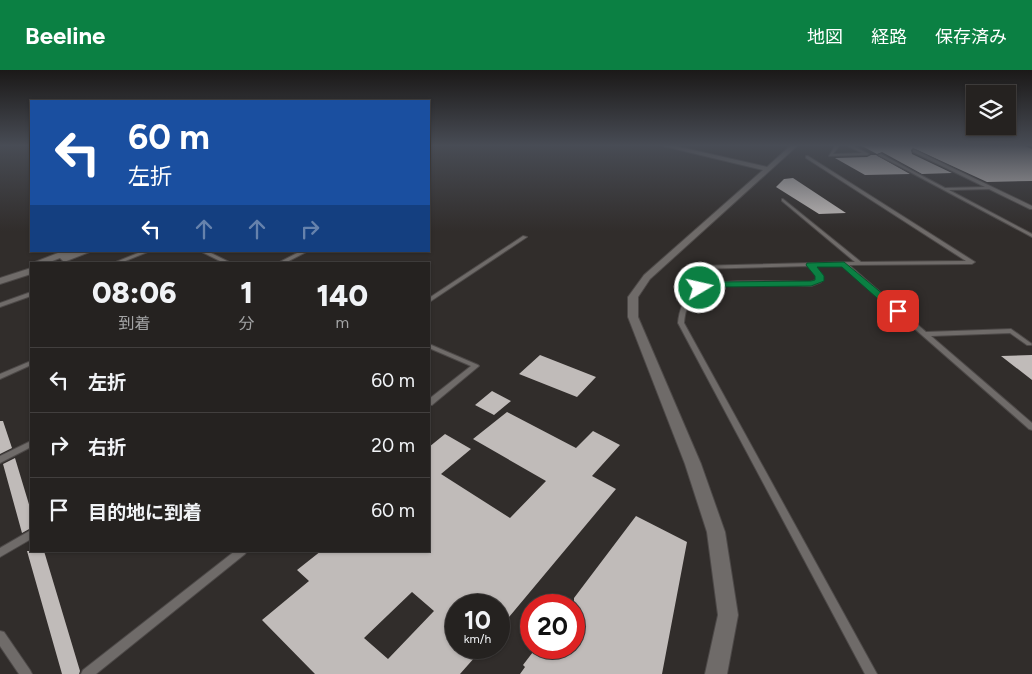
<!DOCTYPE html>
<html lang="ja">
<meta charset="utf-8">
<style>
body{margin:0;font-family:Figtree,"Noto Sans JP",sans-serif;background:#2d2a29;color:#f1f3f6;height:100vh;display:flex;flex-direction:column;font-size:19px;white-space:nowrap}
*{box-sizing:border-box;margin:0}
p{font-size:16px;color:#a3a4a5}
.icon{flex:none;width:28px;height:28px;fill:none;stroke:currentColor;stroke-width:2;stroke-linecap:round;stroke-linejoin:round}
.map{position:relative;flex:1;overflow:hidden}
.side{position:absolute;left:30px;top:192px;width:400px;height:290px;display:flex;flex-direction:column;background:#252220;border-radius:0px;box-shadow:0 1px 4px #0004,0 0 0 1px #423f3e}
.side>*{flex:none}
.hud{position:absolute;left:30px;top:30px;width:400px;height:152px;border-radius:0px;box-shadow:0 1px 4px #0004,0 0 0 1px #423f3e;background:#1a4fa0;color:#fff;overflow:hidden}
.controls{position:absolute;left:966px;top:15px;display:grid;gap:10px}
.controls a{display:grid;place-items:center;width:50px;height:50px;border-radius:0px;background:#252220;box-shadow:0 1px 4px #0004,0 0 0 1px #423f3e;font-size:25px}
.speed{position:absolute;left:445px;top:524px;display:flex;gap:10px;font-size:25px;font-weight:700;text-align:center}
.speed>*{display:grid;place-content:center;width:65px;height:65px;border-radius:50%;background:#252220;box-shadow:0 1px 4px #0004,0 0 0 1px #423f3e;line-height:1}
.speed small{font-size:12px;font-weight:400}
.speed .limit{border:8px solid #d22;background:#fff;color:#111}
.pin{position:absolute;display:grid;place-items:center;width:42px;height:42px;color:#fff;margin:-21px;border-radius:10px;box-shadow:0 2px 8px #0006}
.me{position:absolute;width:55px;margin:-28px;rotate:81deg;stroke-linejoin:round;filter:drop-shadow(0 0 4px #0008)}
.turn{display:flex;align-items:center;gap:18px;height:105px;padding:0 15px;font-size:22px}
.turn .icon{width:65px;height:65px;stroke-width:2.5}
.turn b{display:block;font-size:35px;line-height:42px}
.lanes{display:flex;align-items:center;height:48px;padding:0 15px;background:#0003;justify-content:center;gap:25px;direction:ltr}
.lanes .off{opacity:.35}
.eta{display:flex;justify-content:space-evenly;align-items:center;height:85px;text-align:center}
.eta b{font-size:30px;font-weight:800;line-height:35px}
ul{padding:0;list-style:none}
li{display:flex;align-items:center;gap:15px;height:65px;padding:0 15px;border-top:1px solid #423f3e}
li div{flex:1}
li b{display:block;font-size:19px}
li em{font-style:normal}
header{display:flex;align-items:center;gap:30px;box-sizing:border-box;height:70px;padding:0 25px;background:#0b8043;color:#fff}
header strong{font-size:24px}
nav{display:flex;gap:28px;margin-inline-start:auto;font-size:18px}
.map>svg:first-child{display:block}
</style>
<header>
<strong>Beeline</strong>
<nav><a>地図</a><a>経路</a><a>保存済み</a></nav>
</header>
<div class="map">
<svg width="1032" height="604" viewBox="0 0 1032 604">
<rect width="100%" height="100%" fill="#312d2b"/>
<path fill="#c0bbb9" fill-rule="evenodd" d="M862 76H1025L1032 79V111L987 112 913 78 911 80 912 84 952 103 922 104 882 82 877 84Z
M871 85H876L910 104 865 105 835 88 867 87Z
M793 108 846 143 819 144 776 117 784 109Z
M540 285 596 307 577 327 519 304Z
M1032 285V310L1001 286Z
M492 321 511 331 494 345 475 335Z
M507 342 576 378 593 361 620 375 592 406 616 419 499 559V535H456V578H483L460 604H315L262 550 309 511 297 500 321 481H429V377L445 364 471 379 441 404 510 448 546 411 473 369ZM412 522 434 541 388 589 364 568Z
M0 351H3L12 378 0 384Z
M15 388 31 441V458L22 463 3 394Z
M636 446 687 472 662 604H520L525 597 523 595 536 578H574V528Z
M27 481H44L80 601 79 604H62Z"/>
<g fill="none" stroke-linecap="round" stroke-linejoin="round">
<g stroke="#4d4948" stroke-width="2">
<path id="lane" d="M835 76H839L833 84 862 83 848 76H853L869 84 867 85 829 86Z
M913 80H915L1032 136V139H1030L989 119 949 120 1032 164V167L878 85 881 84 945 118 985 117 913 82Z
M806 86H808L975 192 972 194 849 195 926 262 1011 259 1032 274 1031 275H1027L1010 263 931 266 1032 353V360L1029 359 843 196H814L823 206 821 212 811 216C789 215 714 210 698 222 688 229 685 242 684 253L877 604H865L678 253C679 241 684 226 695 219 713 207 786 212 810 212L816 210 817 206 808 196 698 199 696 198V196L855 192 782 131V129H783L861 192 966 191 806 88Z
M523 166 527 167 431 231 429 232V228Z
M143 181H150L118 194H111Z
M200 181H207L233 194H226Z
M301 181H308L283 194H276Z
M31 222V226L0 237V233Z
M429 274 478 295 479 296 432 335H429V329L471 296 429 278Z
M31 291V295L0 309V304Z
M31 371V377L0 393V386Z
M31 460V469L0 487V478Z
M235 481H247L245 484 96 604H81L83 600Z
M0 561 4 562 30 600 32 604H19L0 576Z"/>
</g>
<g stroke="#4d4948" stroke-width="2">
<path id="secondary" d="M663 76H675L767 97 790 76H797L650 209 638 227V247L701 394 725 462 738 545 727 604H705L718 545 707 462 685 394 628 247V227L644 205 763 100Z
M63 181H92L64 192 60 188 45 194H30Z
M31 198V204L0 214V208Z"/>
</g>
<use href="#lane" fill="#6f6b69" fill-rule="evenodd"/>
<use href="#secondary" fill="#6f6b69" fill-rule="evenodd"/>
</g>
<linearGradient id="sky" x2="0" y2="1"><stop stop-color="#1b1918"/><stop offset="0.47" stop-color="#484c55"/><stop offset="1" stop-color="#484c55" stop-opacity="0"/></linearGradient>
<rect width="1032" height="161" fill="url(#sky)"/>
<path fill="#0b8043" stroke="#07532c" d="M844 192 901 239V243H894L842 197H817L824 206V211L811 216 719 217 700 221 695 218 697 216 719 212 811 211 815 210V206L806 195 807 193Z"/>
</svg>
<div class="controls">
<a><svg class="icon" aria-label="layers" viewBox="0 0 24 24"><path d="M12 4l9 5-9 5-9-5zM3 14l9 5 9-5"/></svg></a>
</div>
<div class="speed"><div>10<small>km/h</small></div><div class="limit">20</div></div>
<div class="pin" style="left:898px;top:241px;background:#d93025"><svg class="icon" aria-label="arrive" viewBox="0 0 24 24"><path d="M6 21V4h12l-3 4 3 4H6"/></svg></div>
<svg class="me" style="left:700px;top:218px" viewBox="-20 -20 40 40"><circle r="17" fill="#0b8043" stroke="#fff" stroke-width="3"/><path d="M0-11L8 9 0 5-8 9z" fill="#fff"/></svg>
<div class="hud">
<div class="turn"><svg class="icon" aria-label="left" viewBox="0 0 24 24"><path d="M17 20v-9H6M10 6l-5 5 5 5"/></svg><div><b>60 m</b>左折</div></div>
<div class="lanes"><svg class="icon" aria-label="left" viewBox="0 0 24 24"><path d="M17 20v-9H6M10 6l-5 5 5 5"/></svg><svg class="icon off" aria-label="ahead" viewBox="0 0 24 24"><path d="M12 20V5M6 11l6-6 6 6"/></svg><svg class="icon off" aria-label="ahead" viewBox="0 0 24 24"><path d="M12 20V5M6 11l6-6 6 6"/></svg><svg class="icon off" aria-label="right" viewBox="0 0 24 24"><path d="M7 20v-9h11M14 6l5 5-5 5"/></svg></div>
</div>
<section class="side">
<div class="eta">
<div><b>08:06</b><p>到着</p></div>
<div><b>1</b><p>分</p></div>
<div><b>140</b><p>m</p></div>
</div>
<ul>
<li><svg class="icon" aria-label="left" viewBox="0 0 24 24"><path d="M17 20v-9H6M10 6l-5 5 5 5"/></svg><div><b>左折</b></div><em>60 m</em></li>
<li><svg class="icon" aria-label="right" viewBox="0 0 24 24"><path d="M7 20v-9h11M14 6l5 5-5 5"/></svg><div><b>右折</b></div><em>20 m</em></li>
<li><svg class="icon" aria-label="arrive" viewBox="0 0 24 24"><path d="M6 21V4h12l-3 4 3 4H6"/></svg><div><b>目的地に到着</b></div><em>60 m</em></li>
</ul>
</section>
</div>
